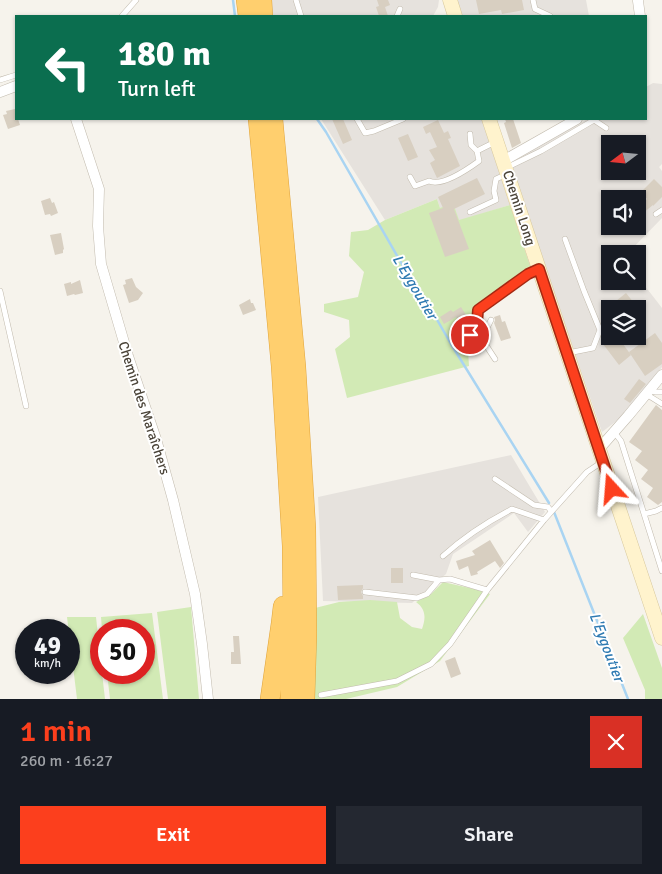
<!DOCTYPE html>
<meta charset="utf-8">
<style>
body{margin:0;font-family:Signika,sans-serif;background:#242831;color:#f1f3f6;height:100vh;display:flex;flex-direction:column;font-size:19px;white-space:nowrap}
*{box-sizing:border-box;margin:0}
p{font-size:16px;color:#9ea1a6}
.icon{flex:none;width:28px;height:28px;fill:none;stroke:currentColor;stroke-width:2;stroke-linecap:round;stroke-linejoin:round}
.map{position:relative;height:699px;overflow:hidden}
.panel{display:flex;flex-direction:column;background:#171b24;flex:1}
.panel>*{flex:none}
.top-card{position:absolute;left:15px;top:15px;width:632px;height:105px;border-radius:0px;box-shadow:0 1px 4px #0004;background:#0b6e4f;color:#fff;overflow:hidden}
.needle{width:32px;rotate:254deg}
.buttons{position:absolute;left:601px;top:135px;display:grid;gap:10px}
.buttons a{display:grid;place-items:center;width:45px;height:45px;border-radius:0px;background:#171b24;box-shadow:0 1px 4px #0004;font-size:25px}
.speed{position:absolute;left:15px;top:619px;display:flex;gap:10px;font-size:25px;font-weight:700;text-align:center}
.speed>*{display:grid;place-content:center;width:65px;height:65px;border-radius:50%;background:#171b24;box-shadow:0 1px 4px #0004;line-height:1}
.speed small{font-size:12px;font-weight:400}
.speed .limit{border:8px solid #d22;background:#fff;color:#111}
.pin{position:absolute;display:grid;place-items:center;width:42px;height:42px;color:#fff;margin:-21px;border:2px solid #fff;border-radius:50%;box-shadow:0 1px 5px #0007}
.me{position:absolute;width:55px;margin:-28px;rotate:341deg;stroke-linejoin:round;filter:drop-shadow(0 0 4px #0008)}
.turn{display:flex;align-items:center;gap:18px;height:105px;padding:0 20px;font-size:22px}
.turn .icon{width:65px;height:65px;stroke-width:2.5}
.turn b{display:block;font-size:35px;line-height:42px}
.round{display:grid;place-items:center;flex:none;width:52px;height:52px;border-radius:0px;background:#242831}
.summary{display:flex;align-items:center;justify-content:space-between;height:85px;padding:0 20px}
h1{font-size:30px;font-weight:600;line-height:38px;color:#fc3f1d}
.cta{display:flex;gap:10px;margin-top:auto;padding:10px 20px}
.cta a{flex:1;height:58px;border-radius:0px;background:#fc3f1d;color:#fff;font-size:20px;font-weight:600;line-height:58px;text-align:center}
.cta a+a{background:#242831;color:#f1f3f6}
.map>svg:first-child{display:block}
</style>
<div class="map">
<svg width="662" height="699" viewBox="0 0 662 699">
<rect width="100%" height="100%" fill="#f6f3ec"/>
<path fill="#e6e2dd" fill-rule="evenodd" d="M269 0H439L438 7 433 16H271Z
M454 0H586L589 16H459Z
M653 83 662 84V164L659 167 662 171V218L627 254H610V281H638V277L662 308V367L623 416 602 432 509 161 588 119H646V87ZM610 144H638V171H610ZM610 199H638V226H610ZM610 309H638V336H610Z
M321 119H482L510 205 459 221 440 208 437 199 385 220Z
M511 455 545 512 528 532 514 513 453 554 446 574 412 603 323 601 318 497Z"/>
<path fill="#d2eab5" d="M437 199 440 208 453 203 459 220 510 205 531 269 477 309 467 334 469 366 347 398 335 349 350 337 349 320 324 312V304L358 297 364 272 349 256 351 232 368 230 385 220Z
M443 582 483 591 490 594 440 661 397 687 346 699H314L315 608 339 602 370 600 397 602 400 618 412 627 422 629C426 618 426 609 416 602L431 594Z
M191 607 199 699H168L157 612Z
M152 613 163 699H110L107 673 144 672V630H102L101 617Z
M643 614 662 668V699H645V690L623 638Z
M67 617H96L101 663V672L102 673 105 699H77Z"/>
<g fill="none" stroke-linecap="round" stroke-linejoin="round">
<path stroke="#a9d4f2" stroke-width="2.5" d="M233 0 235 16
M317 119 326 132 411 280 428 304 451 344 549 503
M554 512 628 699"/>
</g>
<path fill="#d8cfc1" d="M377 0H388L390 5 385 7 388 16H379L376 7 379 6Z
M476 0H522L524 10 502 14 501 10 479 14Z
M15 109 16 119H18L20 125 8 129 3 115 7 114 6 111Z
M332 119H343L352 140 343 144Z
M505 119H513L521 143 512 148 504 123 506 122Z
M438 120 444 133 448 131 451 138 448 139 460 166 437 178 430 163 435 160 429 150 437 147 430 132 426 134 423 127Z
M408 134 418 157 408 161 398 138Z
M477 178 485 194 454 209 469 249 445 257 429 213 443 208 438 197Z
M654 179 662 187V197L653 206V205L638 217V207L647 199 641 192Z
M50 198 52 203 54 202 58 213 51 216 50 214 45 215 41 201Z
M61 233 64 249 63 250V253L55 255 50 235Z
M132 278 136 287 143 293 138 300 129 303 123 285 126 284 125 280Z
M80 280 83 293 75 295 74 294 67 296 64 284 71 282V284Z
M626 293 634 303 639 309H622L616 301Z
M250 299 251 303H253L256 310 243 315 239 305Z
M461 307 471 323 463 329 456 317 444 324 440 317 451 310 453 312Z
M500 315 502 322 505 321 511 338 501 341 494 323 495 320 494 317Z
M655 333 662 343V364L645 376 629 352Z
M612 336 621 345 623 344 631 355 619 365 603 344Z
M639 379 646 384 630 403 624 399Z
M656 405 662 410V502L658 505 647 497 653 488 641 479 648 470 635 460 642 451 629 442Z
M490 540 504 563 500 568 495 561 477 572 478 574 471 576 468 566 459 570 456 561 475 555 472 551Z
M391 568H403V583H391Z
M363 585V588L361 592 363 596V599L338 600 337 586Z
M233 636H239L241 664H231V652H234Z
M455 657 461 674 451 678 445 661Z"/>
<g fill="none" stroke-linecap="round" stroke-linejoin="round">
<g stroke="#c2bbae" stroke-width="6">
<path id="service" d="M296 0 301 16
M533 0 535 9 550 16
M122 16 136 0
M397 16 400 9
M0 80 16 75
M357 119 365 133 374 131 403 119
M470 134 471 145 477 151
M506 168 541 151 594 120 606 128
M410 177 415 186 429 181C442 187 468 169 479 161L477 151 491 144 497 142
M470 212 496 200 494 191 496 179 507 174
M656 214 662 210
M565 239 584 291 600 330 593 348 568 353
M0 291 26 406
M480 336 488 326 491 320
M495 359 480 336 475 340 470 335 477 323 478 310 529 273 539 270
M649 390 655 392H662
M646 394 662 404
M614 432 621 441 662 571
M495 479 534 505 548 507 551 511
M644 514 656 511 662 508
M443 556C464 537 487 522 512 509L544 520
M413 575 439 580
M365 592 417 598 427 594 439 580 450 579 487 590
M321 695 397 681 431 664 450 644 488 589 544 520 587 472 602 462"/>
</g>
<g stroke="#c2bbae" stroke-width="11">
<path id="minor" d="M638 1 640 16
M0 92 16 86
M76 119 99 189 98 226 101 264 128 356 156 439 173 500 195 594 202 644 208 699
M503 161 577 119
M599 449 628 416 662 375"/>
</g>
<g stroke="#d6c79b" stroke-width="15">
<path id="secondary" d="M450 0 455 16
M489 119 662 638"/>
</g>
<g stroke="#e0a43c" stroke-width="20">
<path id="motorway" d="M246 0 248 16
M262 0 263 16
M258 119 281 366 292 546 293 636 290 699
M273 119 296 367 306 528 307 635 305 699
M270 699 281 623 283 606"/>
</g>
<use href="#service" stroke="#fff" stroke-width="5"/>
<use href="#minor" stroke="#fff" stroke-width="10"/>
<use href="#secondary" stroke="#fff3cd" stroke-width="14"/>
<use href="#motorway" stroke="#ffcf6e" stroke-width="19"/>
</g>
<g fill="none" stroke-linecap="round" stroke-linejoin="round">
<g stroke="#a42913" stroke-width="12">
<path id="route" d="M470 335 477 323 478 310 528 274 539 269 612 489"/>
</g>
<use href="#route" stroke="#fc3f1d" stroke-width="9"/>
</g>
<g text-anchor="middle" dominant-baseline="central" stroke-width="4" stroke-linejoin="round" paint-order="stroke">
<g font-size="14" fill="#4b4439" stroke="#fff">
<text transform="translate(519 208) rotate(72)">Chemin Long</text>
<text transform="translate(144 408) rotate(72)">Chemin des Maraîchers</text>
</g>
<g font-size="15" font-style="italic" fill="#2e7ab2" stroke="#fff">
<text transform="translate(415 287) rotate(59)">L'Eygoutier</text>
<text transform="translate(607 647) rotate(69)">L'Eygoutier</text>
</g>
</g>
</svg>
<div class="buttons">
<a><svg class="needle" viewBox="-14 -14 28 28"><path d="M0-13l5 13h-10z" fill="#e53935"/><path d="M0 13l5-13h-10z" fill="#9ea1a6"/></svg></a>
<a><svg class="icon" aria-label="sound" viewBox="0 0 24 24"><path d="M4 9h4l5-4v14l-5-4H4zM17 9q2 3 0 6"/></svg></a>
<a><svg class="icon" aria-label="search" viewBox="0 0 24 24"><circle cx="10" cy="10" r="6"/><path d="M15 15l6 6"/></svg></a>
<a><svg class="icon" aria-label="layers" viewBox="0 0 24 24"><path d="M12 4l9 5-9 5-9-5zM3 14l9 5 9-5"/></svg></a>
</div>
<div class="speed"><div>49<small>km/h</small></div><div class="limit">50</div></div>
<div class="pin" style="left:470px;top:335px;background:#d93025"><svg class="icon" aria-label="arrive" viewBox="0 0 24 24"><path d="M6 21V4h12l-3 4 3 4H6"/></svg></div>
<svg class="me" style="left:612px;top:489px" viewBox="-20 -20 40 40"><path d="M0-17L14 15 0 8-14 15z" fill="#fc3f1d" stroke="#fff" stroke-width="4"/></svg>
<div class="top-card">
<div class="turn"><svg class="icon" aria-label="left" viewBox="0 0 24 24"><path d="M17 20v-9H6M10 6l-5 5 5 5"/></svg><div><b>180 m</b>Turn left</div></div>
</div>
</div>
<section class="panel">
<div class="summary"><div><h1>1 min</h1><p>260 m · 16:27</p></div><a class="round" style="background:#d93025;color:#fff"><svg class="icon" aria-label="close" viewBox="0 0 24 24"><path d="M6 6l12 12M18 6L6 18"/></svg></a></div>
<div class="cta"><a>Exit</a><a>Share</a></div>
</section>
